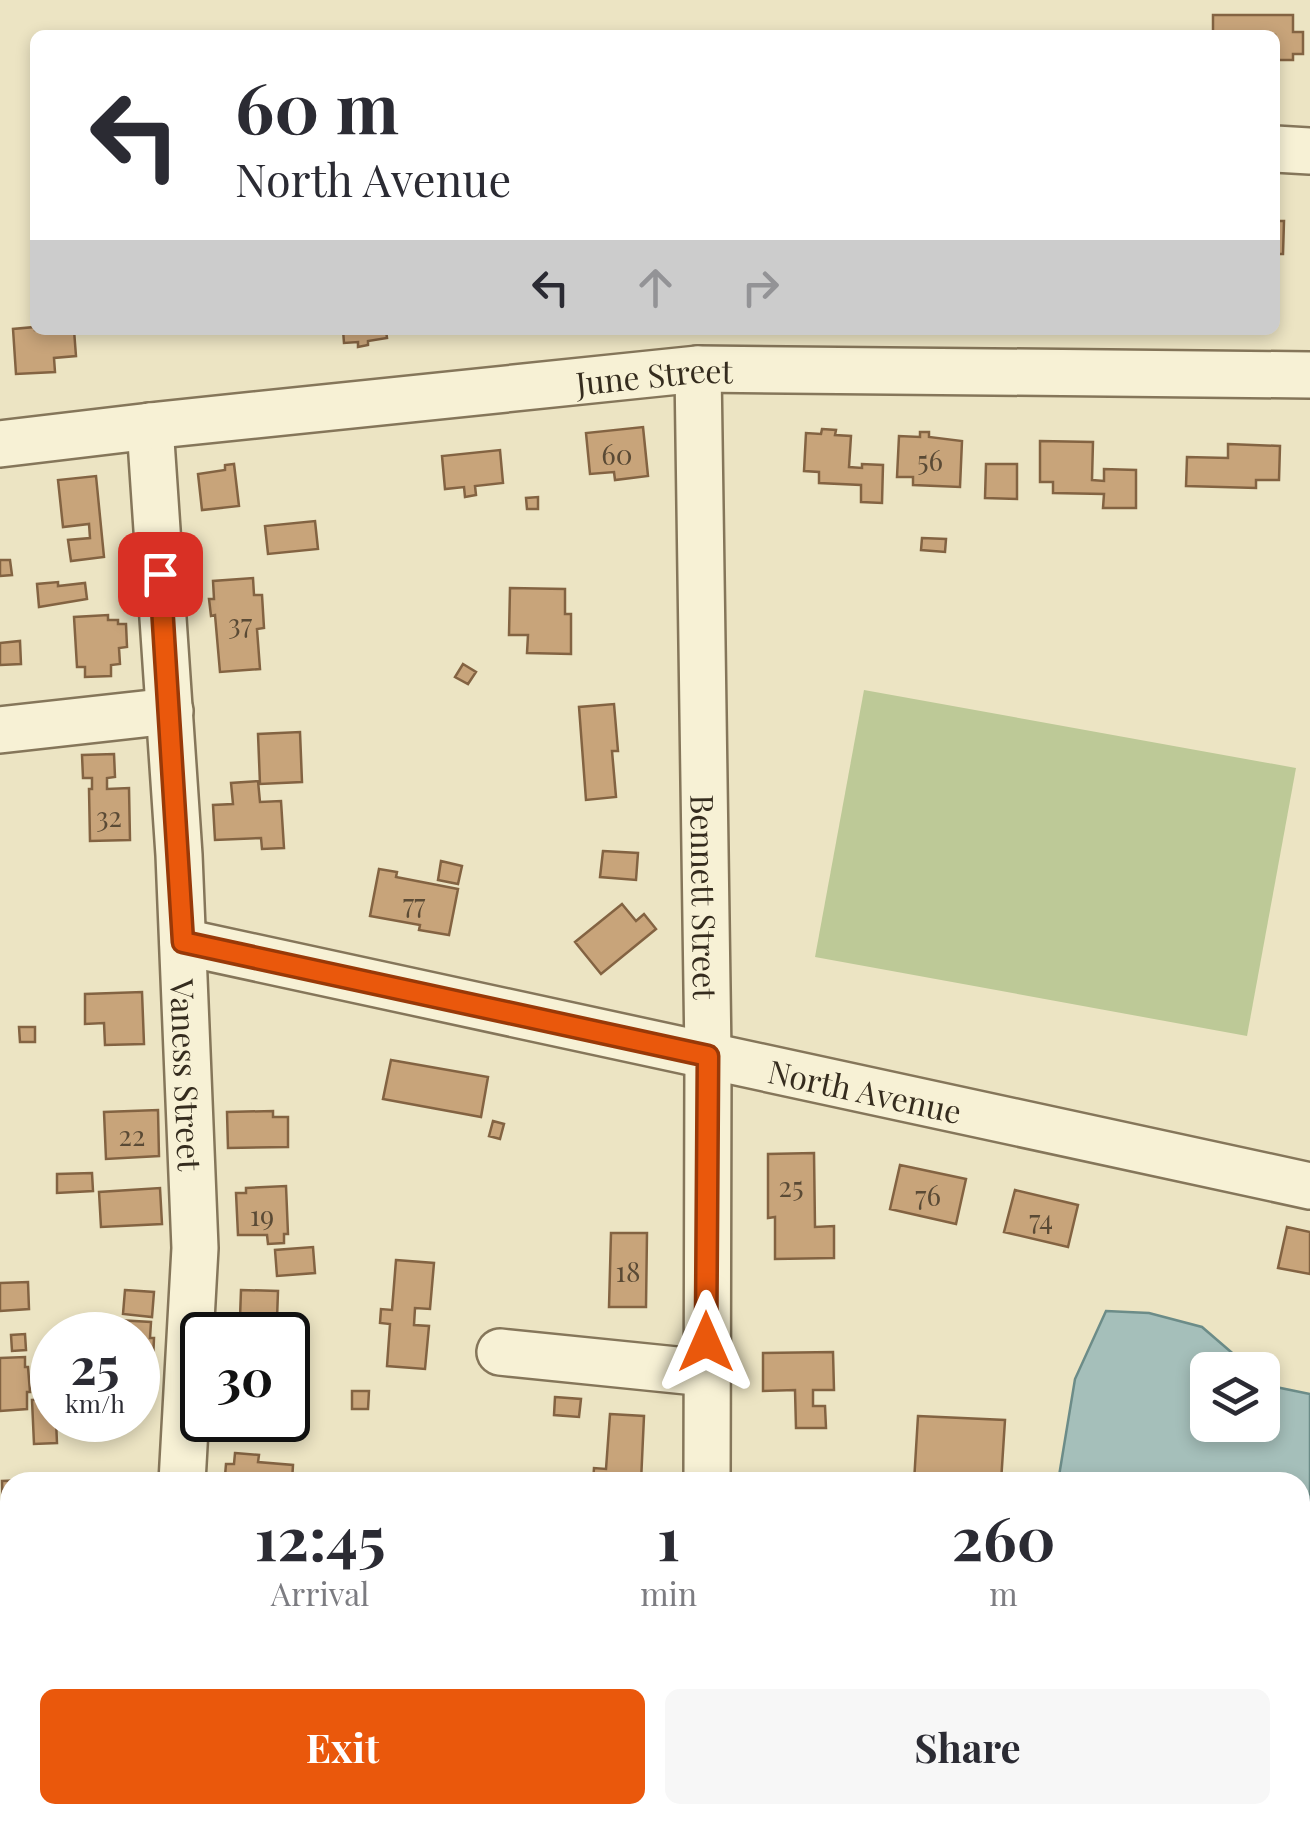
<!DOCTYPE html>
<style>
body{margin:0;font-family:"Playfair Display",serif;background:#f7f7f7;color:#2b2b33;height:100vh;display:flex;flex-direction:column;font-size:38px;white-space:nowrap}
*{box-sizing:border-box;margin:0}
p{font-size:32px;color:#7c7c81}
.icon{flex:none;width:55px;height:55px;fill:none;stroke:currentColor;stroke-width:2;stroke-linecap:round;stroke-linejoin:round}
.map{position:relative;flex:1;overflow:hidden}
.side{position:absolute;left:0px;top:1472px;width:1310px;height:352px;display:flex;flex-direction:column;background:#fff;border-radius:30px 30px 0 0;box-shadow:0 5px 15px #0003}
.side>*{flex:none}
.guide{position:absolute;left:30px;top:30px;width:1250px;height:305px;border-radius:15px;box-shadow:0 5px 15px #0003;background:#fff;color:#2b2b33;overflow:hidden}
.tools{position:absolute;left:1190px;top:1352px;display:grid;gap:20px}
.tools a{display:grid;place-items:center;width:90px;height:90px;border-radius:15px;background:#fff;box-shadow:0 5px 15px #0003;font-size:50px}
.speed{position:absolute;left:30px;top:1312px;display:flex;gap:20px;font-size:50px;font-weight:700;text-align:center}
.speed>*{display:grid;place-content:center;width:130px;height:130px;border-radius:50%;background:#fff;box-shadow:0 5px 15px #0003;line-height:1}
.speed small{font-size:25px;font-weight:400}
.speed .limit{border:5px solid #111;border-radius:15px;background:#fff;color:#111}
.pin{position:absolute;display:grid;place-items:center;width:85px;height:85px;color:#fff;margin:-42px;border-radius:20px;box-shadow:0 5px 15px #0006}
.me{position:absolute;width:110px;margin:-55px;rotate:0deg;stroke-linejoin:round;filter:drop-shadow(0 0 8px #0008)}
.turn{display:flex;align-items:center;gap:35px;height:210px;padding:0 40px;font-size:45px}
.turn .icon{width:130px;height:130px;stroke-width:2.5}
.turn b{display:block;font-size:70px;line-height:85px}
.lanes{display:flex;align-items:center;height:95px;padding:0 40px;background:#0003;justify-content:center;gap:50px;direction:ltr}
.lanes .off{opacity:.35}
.eta{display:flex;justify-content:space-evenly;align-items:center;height:170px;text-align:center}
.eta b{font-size:60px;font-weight:700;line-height:70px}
.cta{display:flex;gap:20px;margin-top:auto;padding:20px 40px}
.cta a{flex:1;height:115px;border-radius:15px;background:#ea580c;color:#fff;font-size:40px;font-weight:700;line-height:115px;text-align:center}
.cta a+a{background:#f7f7f7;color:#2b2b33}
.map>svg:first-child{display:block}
</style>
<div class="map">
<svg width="1310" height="1823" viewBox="0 0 1310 1823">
<rect width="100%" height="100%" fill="#ece4c3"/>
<path fill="#bdc997" d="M864 690 1296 768 1247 1036 815 957Z"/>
<path fill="#a5bfba" stroke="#6c8c88" stroke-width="2.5" d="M1106 1311 1149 1313 1202 1327 1252 1370H1208V1425H1262L1263 1379 1271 1386 1310 1394V1678L1300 1685V1482H1058L1075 1379Z"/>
<path fill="#c8a47a" stroke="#836342" stroke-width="2.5" d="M1213 15H1293V32H1303V54H1293V60H1275V35H1213Z
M1275 221H1284L1283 254H1275Z
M32 301H35V330H74L76 356 54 358 55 372 16 374 13 329 34 327Z
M343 330H386L387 338 368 341V345L358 347V342L344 343Z
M643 427 648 476 615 480 614 472 590 474 586 433Z
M822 429 836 430 835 435 851 436 849 467 862 468V464L883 465 882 503 861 502V485L819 483V472L804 471 806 433 821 434Z
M920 432H929V437L962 441 960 487 913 485V477H897L899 436 920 437Z
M1040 441 1093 442 1092 480 1104 481V469L1136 470V508H1103L1104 494 1053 493V482H1040Z
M1228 444 1280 446 1279 480H1256V488L1186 486 1187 457 1228 458Z
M500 450 503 483 475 486 476 495 465 497 464 487 445 489 442 456Z
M234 464 239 506 202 510 198 474 225 470V465Z
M986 464H1017V499L985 498Z
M96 476 104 557 71 561 68 540 90 538 89 524 63 527 58 480Z
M538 497V509H527L526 498Z
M315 521 318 549 268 554 265 526Z
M922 538 946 539 945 552 921 550Z
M0 560H10L12 575 0 576Z
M253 578 254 595H262L264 628 257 629 260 669 220 672 215 615 211 616 209 599H214L213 581Z
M58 582V586L85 583 87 599 39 607 37 584Z
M510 588 565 589V614H571V654L527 653 528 635H509Z
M108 615V620H118V624H126L127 647 119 648 120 664 111 665V676L85 677V667H77L74 617Z
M20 641 21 664 0 665V643Z
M463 664 476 672 468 684 455 677Z
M614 704 618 751H612L616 797 586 800 579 707Z
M300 732 302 782 260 784 258 734Z
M114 754 115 777 107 778V789L129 788 130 840 90 841 89 789H92V778H83L82 755Z
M258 781 260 802 281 801 284 848 262 849 261 838 215 840 213 805 233 804 231 783Z
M603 851 638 853 636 880 600 877Z
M441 861 462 866 458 884 438 880Z
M379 869 397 872 396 877 458 889 449 935 419 930 420 925 370 916Z
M622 904 636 921 644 914 656 929 601 974 575 942Z
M142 992 144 1044 105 1045 104 1023 85 1024V994Z
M19 1027H35V1042H20Z
M391 1060 488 1077 481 1117 383 1099Z
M158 1110 159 1156 106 1159 104 1112Z
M273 1111V1117H288V1147L228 1148 227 1112Z
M493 1121 504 1124 500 1139 489 1136Z
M814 1153 815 1227 834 1226V1258L775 1259V1217L768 1218V1154Z
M900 1165 966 1179 956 1224 890 1209Z
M92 1173 93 1191 57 1193V1174Z
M286 1186 288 1234H284V1243L268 1244 267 1235H238L236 1193H246V1188Z
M160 1188 162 1224 101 1227 99 1192Z
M1015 1190 1078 1205 1068 1247 1004 1232Z
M1287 1227 1310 1232V1274L1278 1268Z
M611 1233H647L646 1307H609Z
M313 1247 315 1273 277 1276 275 1250Z
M396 1260 434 1263 430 1309 415 1308 414 1325 429 1326 425 1369 387 1366 390 1324 380 1323 381 1309 392 1310Z
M28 1282 29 1309 0 1311V1283Z
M125 1290 154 1292 152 1317 123 1314Z
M241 1290 278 1291 277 1319 240 1318Z
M82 1318 151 1322 150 1338H154L153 1361 138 1360V1335H76L81 1334Z
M25 1334 26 1350 12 1351 11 1335Z
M833 1352 834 1390H813V1406H825L826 1428H796L795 1390 763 1391V1353Z
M25 1357V1367H28L30 1392H27V1409L0 1411V1358Z
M288 1368 299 1369 297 1395H288Z
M352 1391H369L368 1409H352Z
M555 1397 581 1399 579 1417 554 1415Z
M52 1399V1420H56L57 1443 34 1444 32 1400Z
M610 1414 644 1416 641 1482H593L594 1468 606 1469Z
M918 1416 1005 1420 1001 1482H914Z
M235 1453 259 1455 258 1462 293 1465 292 1482H233V1476H225L226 1464H234Z
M28 1480V1482H10V1520H3L2 1481Z
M0 1574H10V1588L0 1589Z
M10 1599V1614H4L3 1600Z
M1310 1767V1809L1300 1807Z
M0 1786H10V1815H44V1823H4V1806H0Z
M266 1815H317V1823H266Z
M352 1815H391L390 1823H351Z
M457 1815H502L501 1823H456Z
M509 1815H525V1822L509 1821Z
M616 1815H668V1823H616Z"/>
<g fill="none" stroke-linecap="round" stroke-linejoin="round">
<g stroke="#85765a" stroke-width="50">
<g id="minor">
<path d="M1275 149 1310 151"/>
<path id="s1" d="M698 369 708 1056 707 1482"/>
<path id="s2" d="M150 426 179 855 195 1248 182 1482"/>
<path id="s3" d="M0 444 159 425 698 369 1310 375"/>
<path d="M0 730 170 711"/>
<path id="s4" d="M183 942 1310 1186"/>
<path d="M500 1352 706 1373"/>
<path d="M164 1823V1815"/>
<path d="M708 1823V1815"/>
</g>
</g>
<use href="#minor" stroke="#f7f1d5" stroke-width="45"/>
</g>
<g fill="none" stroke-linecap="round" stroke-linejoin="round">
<g stroke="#983908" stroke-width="25">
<path id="route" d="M160 574 183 942 708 1056 706 1342"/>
</g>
<use href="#route" stroke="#ea580c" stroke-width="18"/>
</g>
<g text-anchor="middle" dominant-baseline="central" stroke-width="10" stroke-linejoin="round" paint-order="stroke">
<g font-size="28" fill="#5a4a35">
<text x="617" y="453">60</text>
<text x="930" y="459">56</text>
<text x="240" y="622">37</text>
<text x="109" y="815">32</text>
<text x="414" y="902">77</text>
<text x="132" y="1134">22</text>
<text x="791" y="1185">25</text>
<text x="928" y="1194">76</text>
<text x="262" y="1214">19</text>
<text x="1041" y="1218">74</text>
<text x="628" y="1270">18</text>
</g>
<g font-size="32" fill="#352c1e" stroke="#f3eed2">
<text stroke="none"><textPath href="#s3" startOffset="658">June Street</textPath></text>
<text stroke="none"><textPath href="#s1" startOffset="528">Bennett Street</textPath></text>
<text stroke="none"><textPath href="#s2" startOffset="650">Vaness Street</textPath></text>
<text stroke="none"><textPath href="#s4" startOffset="698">North Avenue</textPath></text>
</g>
</g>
</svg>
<div class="tools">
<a><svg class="icon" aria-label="layers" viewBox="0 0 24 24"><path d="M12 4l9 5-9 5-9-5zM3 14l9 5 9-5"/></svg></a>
</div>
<div class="speed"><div>25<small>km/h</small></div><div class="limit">30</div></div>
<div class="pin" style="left:160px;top:574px;background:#d93025"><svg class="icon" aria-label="arrive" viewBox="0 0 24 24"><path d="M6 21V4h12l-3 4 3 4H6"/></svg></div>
<svg class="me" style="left:706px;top:1342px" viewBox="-20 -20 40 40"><path d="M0-17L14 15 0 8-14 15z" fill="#ea580c" stroke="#fff" stroke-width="4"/></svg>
<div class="guide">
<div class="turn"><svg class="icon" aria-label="left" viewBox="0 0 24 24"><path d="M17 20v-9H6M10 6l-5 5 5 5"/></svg><div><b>60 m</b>North Avenue</div></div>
<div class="lanes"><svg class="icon" aria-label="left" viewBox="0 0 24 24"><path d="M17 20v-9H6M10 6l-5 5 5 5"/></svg><svg class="icon off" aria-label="ahead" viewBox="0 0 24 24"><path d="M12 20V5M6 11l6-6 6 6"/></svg><svg class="icon off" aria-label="right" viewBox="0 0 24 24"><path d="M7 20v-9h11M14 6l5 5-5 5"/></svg></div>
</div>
<section class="side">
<div class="eta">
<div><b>12:45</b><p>Arrival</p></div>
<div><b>1</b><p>min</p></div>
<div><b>260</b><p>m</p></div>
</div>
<div class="cta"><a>Exit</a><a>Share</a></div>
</section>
</div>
